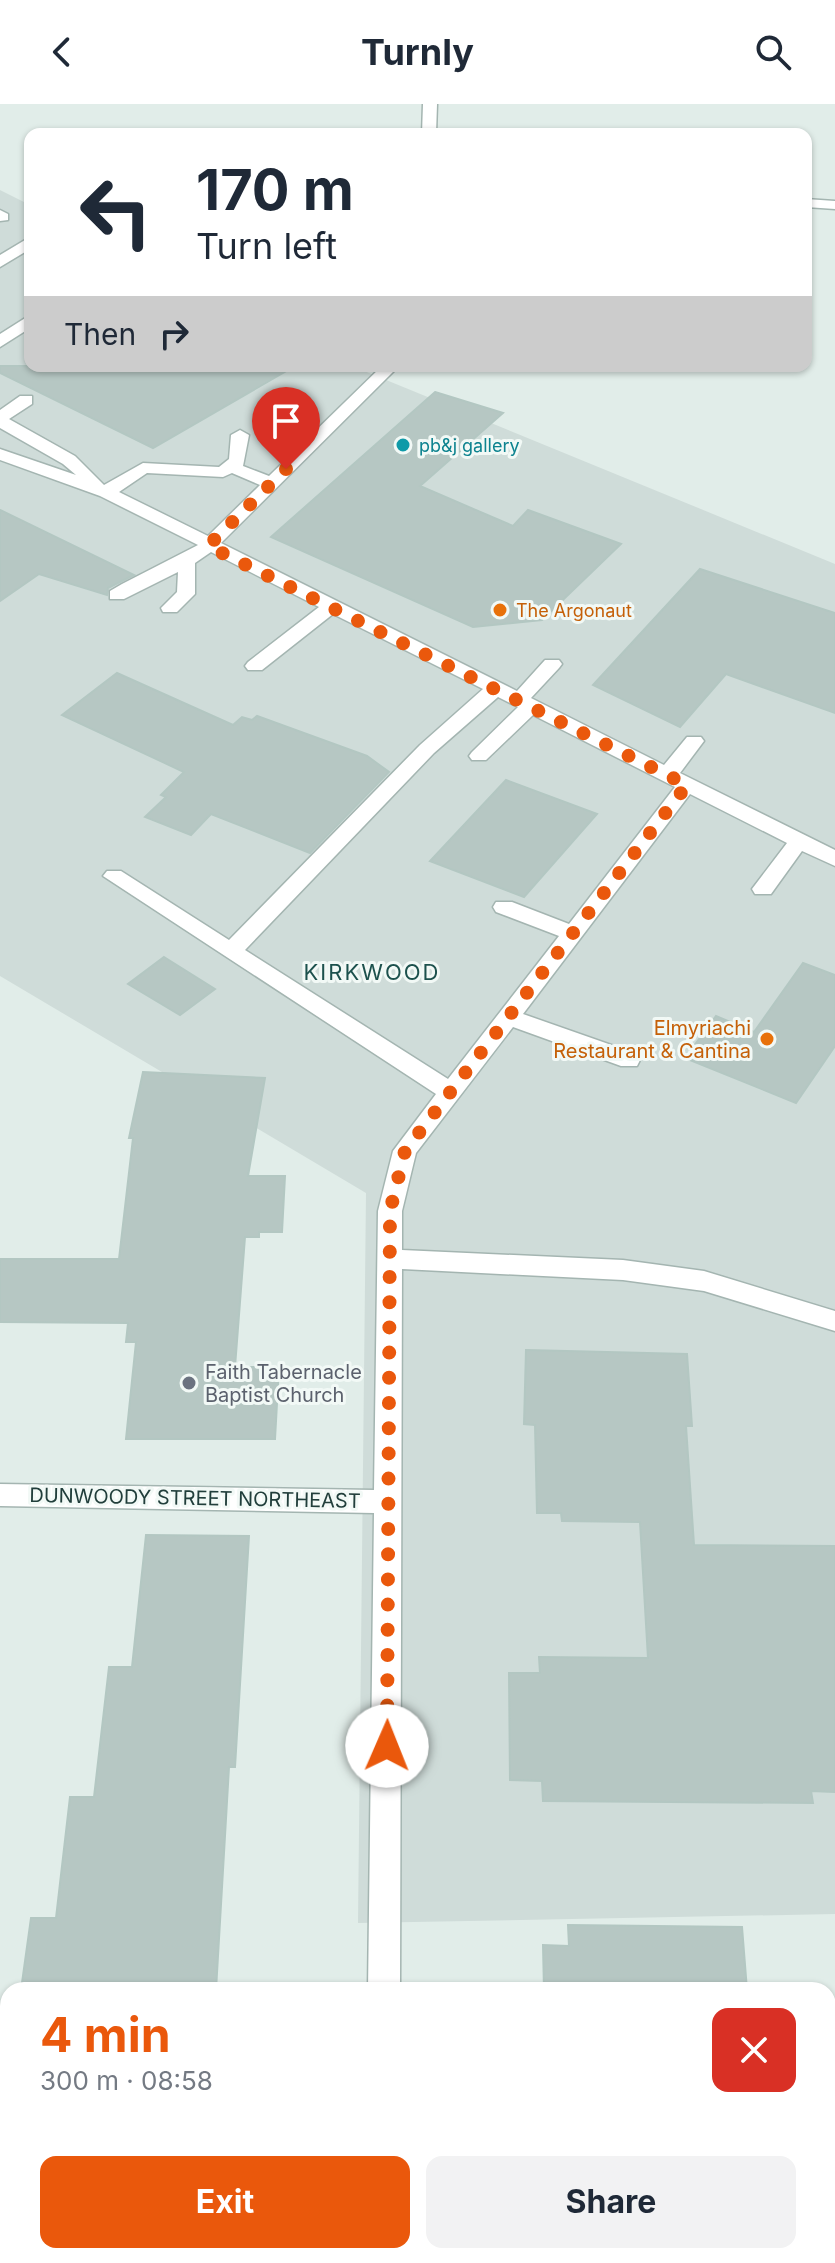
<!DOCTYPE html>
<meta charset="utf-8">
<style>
body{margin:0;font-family:Inter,sans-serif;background:#f2f2f3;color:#1f2937;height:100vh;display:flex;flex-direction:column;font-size:30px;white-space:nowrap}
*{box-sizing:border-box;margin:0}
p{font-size:26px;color:#747a83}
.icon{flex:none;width:44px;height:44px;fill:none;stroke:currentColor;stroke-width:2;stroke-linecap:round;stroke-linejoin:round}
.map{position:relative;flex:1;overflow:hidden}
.side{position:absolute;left:0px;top:1878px;width:836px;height:282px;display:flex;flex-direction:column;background:#fff;border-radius:24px 24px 0 0;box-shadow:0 2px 6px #0004}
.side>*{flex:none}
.guide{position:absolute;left:24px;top:24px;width:788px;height:244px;border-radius:16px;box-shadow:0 2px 6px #0004;background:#fff;color:#1f2937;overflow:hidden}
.pin{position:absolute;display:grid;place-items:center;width:68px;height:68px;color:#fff;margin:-82px -34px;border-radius:50% 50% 50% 0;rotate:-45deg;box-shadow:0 0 8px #0007}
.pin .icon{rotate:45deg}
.me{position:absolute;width:88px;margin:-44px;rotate:1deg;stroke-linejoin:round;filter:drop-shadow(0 0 6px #0008)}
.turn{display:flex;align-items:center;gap:28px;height:168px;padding:0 40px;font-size:36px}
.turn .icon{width:104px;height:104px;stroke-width:2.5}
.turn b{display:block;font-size:56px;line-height:68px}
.then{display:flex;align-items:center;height:76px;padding:0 40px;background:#0003;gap:16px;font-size:30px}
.round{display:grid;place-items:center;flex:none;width:84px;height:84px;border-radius:16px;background:#f2f2f3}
.overview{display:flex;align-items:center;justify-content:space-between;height:136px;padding:0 40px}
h1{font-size:48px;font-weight:700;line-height:60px;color:#ea580c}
.action{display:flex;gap:16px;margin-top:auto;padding:16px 40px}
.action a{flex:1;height:92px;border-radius:16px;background:#ea580c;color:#fff;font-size:32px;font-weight:700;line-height:92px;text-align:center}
.action a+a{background:#f2f2f3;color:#1f2937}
header{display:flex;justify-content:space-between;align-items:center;height:104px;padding:0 40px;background:#fff;font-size:36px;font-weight:700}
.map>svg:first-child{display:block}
</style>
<header><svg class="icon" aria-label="back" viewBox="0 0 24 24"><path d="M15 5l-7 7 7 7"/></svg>Turnly<svg class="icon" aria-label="search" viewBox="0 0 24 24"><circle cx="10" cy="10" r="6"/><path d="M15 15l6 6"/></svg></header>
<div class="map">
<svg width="835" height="2159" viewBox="0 0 835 2159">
<rect width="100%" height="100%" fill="#e1ede9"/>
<path fill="#cfdcd9" d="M0 86 30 101V262H352L835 460V1810L358 1819 366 1089 0 872Z"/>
<path fill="#b6c7c3" stroke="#b3c7c2" stroke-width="2" d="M0 262H295L153 344 0 269Z
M435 288 503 309 420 382 513 422 528 406 621 440 542 516 473 523 271 433Z
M0 406 134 471 108 484 107 491 39 470 0 497Z
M700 465 835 509V609L726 570 680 623 593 581Z
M117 569 233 621 242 613 252 616 257 612 367 652 389 668 310 749 211 710 191 731 145 713 166 693 161 691 184 668 62 611Z
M506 676 597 710 524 793 430 757Z
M164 853 215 885 180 911 128 880Z
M803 859 835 871V942L796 999 685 954 716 912 754 928Z
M143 968 265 974 248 1072H285L282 1128H259V1133H245L235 1263H279L275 1335H126L136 1238H126L128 1219 0 1218V1155H119L133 1034H129Z
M526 1246 687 1250 692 1322H686L694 1441 835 1442V1688L811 1687 813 1699 543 1697 542 1677 510 1676 509 1569H540L539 1553 648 1554 640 1418 562 1417 561 1409H537L535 1321 524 1320Z
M146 1431 249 1432 235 1663H229L216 1886H21L31 1814H56L70 1693H94L109 1563H132Z
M568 1821 742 1823 747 1886H544L543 1841 569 1842Z"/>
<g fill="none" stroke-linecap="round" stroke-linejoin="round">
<g stroke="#a4b5b1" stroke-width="3">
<path id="minor" d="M423 0H437L436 30H422Z
M806 95 835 97V105L806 103Z
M0 106 8 110V116L0 117Z
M30 133V145L0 163V151Z
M30 211V224L0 243V230Z
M382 262H399L221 439 517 587 545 556H559L562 560 559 564 531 594 664 661 687 633H701L704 637 680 669 835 746V762L802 747 771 790H755L752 785 787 739 690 690 523 910 637 950 640 956 637 962H621L513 923 416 1049 402 1107V1146L623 1156 704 1167 835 1207V1227L704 1187 623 1176 402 1165 400 1886H368L374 1409 0 1402V1380L374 1386 378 1107 393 1047 436 990 103 772 107 767H121L229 836 420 641 483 585 333 510 262 566H248L245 562 248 558 319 503 211 448 195 459V490L177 508H163L161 504 177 488 178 468 124 495H110V487L122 480 198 441 100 392 0 356V345L76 371 63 360 0 324V306L20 292H32V300L9 315 75 352 104 381 143 359 219 363 229 355 231 331 240 326 249 331 243 362 269 372ZM147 369 223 373 232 369 260 381 208 432 119 388ZM498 593 518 603 472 648 469 652 472 656H486L533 611 675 683 569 820 512 798H496L493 803 496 808 559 832 448 975 245 846 434 649Z
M365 2152H399V2159H365Z"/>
</g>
<use href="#minor" fill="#fff" fill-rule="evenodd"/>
</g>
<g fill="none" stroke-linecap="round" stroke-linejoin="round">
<path stroke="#ea580c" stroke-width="14" stroke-dasharray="0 25.2" d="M286 365 208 442 687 681 405 1047 390 1107 387 1642"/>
</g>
<circle fill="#0f9aa8" stroke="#f2f9f6" stroke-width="3" cx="403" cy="341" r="8"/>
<g fill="#e8710a" stroke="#f2f9f6" stroke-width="3">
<circle cx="500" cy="506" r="8"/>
<circle cx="767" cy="935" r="8"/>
</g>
<circle fill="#6b7280" stroke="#f2f9f6" stroke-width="3" cx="189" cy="1279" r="8"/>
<g text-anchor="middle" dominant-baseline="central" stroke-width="6" stroke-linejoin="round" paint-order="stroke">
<g font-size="18" fill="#0d838f" stroke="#f2f9f6" text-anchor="start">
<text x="419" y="341">pb&amp;j gallery</text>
</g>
<g font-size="18" fill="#c56008" stroke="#f2f9f6" text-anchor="start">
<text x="516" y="506">The Argonaut</text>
</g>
<g font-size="20" fill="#c56008" stroke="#f2f9f6" text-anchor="end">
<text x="751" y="924">Elmyriachi<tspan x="751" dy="23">Restaurant &amp; Cantina</tspan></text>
</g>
<g font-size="20" fill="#5b616d" stroke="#f2f9f6" text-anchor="start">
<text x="205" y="1268">Faith Tabernacle<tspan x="205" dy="23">Baptist Church</tspan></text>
</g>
<g font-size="20" fill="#213e3b" stroke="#f2f9f6">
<text transform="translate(195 1394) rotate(1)">DUNWOODY STREET NORTHEAST</text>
</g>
<g font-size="22" letter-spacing="2" fill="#1c514d" stroke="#f2f9f6">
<text x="372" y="868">KIRKWOOD</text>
</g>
</g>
</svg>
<div class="pin" style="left:286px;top:365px;background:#d93025"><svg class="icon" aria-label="arrive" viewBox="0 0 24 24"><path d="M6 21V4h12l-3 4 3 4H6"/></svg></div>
<svg class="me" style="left:387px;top:1642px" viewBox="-20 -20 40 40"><circle r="19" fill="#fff"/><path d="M0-13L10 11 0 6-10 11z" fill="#ea580c"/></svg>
<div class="guide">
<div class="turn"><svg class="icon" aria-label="left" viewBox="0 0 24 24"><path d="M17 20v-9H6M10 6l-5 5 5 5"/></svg><div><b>170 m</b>Turn left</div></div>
<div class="then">Then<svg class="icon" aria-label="right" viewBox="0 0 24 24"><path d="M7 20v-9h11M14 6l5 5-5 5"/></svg></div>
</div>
<section class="side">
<div class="overview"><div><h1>4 min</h1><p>300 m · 08:58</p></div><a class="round" style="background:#d93025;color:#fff"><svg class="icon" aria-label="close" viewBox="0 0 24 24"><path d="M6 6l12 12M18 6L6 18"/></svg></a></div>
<div class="action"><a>Exit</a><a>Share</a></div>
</section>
</div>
